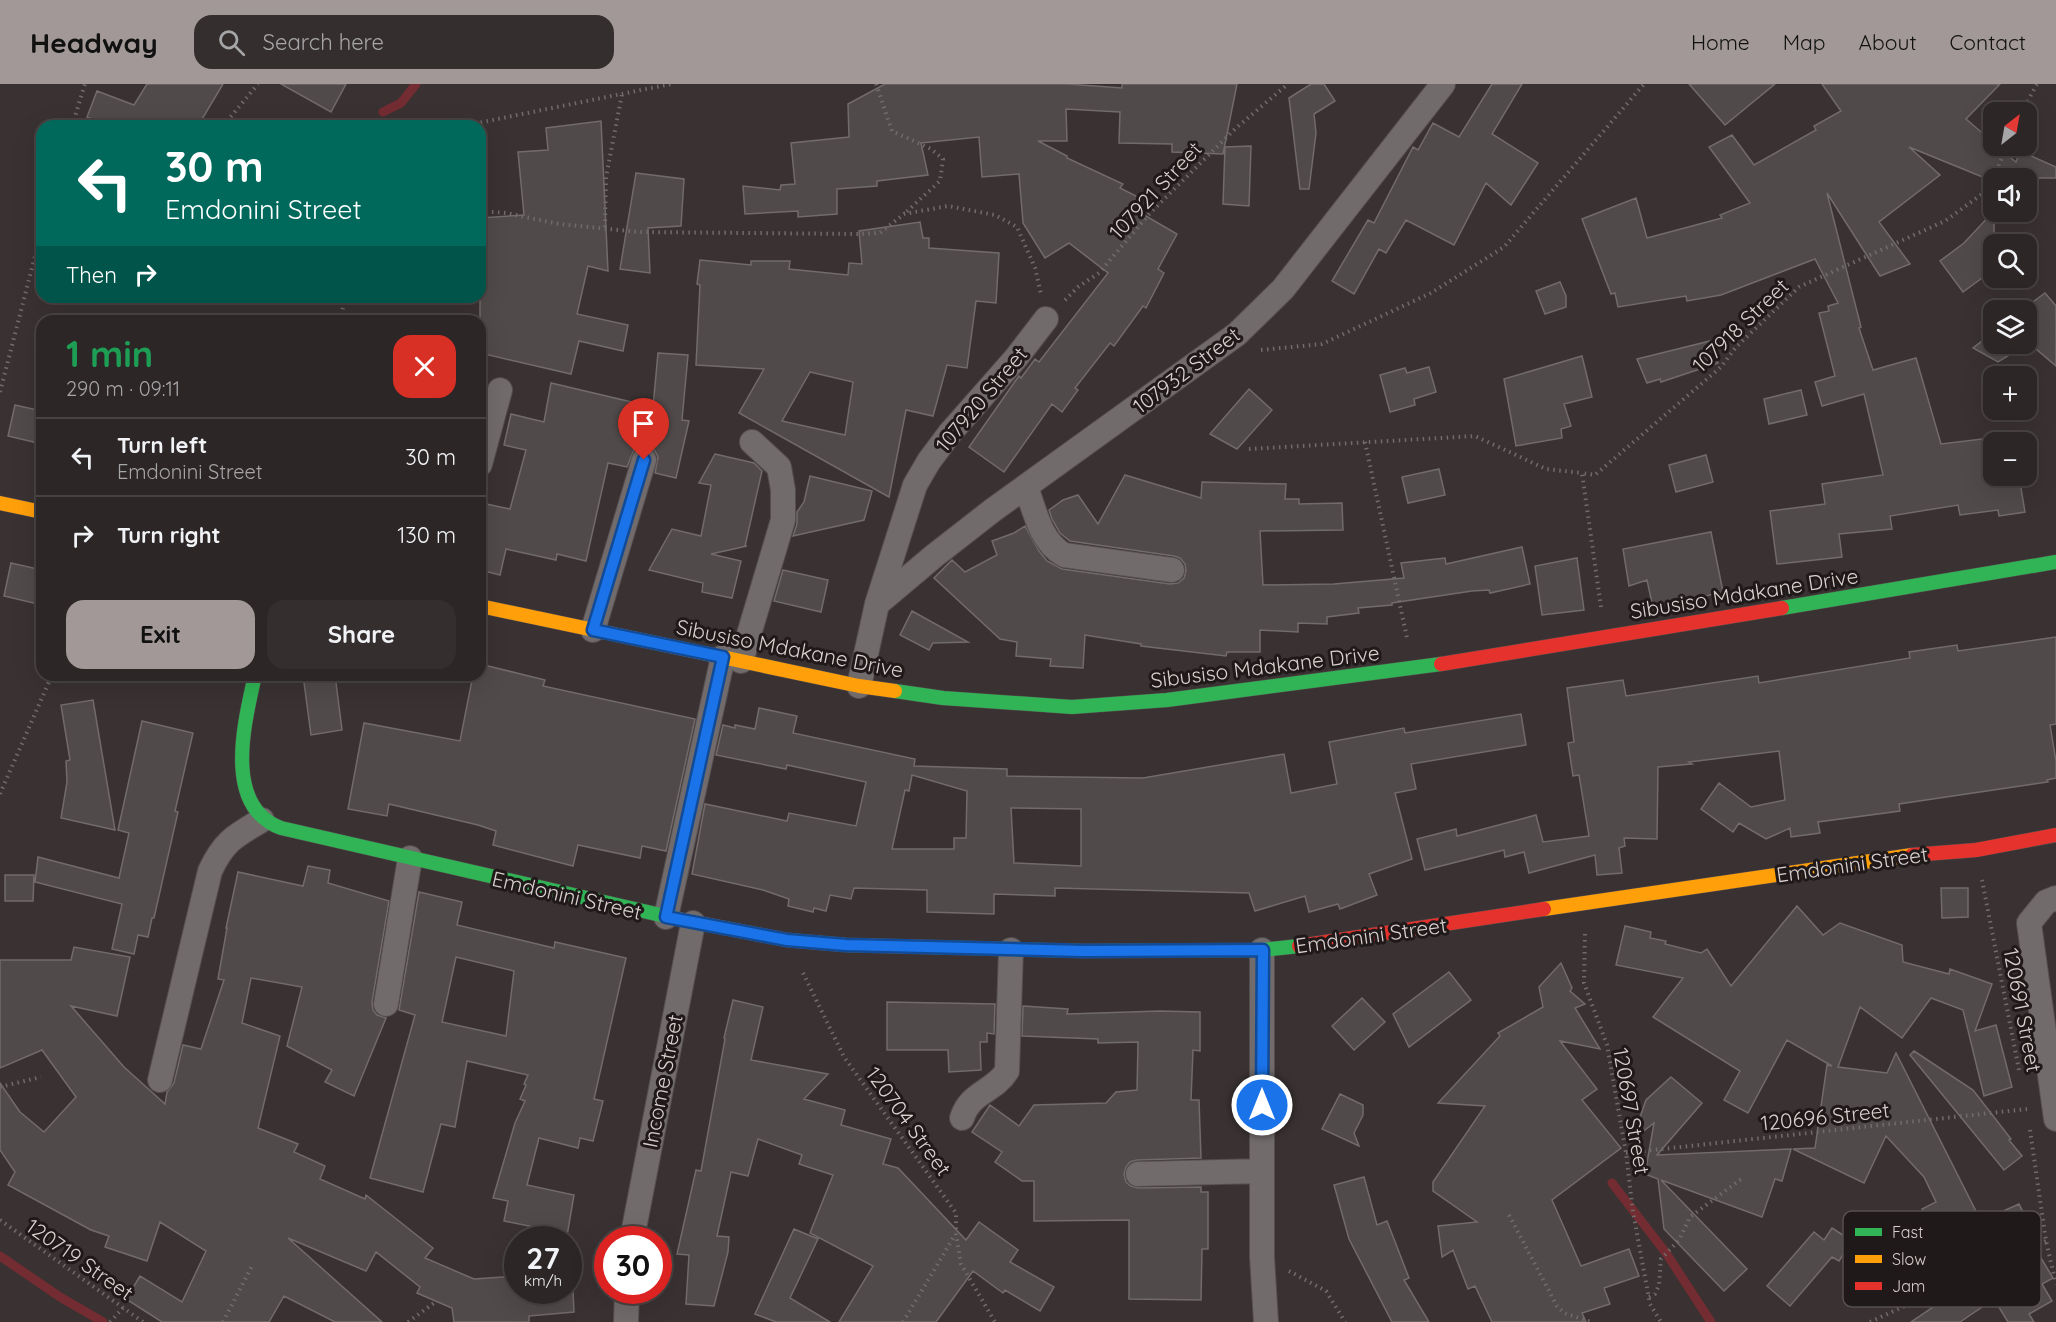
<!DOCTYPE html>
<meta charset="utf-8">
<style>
body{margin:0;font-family:Quicksand,sans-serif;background:#342e2e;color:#f1f3f6;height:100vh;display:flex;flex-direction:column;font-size:22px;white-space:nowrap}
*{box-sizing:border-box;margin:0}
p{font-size:20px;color:#a6a5a7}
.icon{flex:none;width:33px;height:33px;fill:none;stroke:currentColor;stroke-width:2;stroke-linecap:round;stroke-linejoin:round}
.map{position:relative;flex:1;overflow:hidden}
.panel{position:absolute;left:36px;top:231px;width:450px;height:366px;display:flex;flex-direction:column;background:#2c2626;border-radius:18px;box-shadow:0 6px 24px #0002,0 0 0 2px #484343}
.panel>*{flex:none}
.banner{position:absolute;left:36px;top:36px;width:450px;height:183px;border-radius:18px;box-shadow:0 6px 24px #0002,0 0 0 2px #484343;background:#00695c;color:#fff;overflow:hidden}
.needle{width:39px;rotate:31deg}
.fabs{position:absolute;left:1983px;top:18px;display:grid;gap:12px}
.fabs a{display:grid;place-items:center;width:54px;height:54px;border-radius:12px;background:#2c2626;box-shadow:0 6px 24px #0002,0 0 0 2px #484343;font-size:30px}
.speed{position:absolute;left:504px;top:1142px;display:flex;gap:12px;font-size:30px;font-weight:700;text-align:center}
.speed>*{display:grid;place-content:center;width:78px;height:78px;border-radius:50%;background:#2c2626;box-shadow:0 6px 24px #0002,0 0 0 2px #484343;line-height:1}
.speed small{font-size:15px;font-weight:400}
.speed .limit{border:9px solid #d22;background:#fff;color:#111}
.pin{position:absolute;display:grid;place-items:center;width:51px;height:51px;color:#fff;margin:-62px -26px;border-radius:50% 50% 50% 0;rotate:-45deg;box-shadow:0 0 6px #0007}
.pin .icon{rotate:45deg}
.me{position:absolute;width:66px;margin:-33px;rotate:0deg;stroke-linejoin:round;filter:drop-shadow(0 0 4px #0008)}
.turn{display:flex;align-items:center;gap:21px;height:126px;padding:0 30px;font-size:27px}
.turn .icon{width:78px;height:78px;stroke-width:2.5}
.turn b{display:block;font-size:42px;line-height:51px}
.then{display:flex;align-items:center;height:57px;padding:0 30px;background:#0003;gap:12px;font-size:22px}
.round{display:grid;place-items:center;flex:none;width:63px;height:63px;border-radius:18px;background:#342e2e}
.head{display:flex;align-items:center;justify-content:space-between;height:102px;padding:0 30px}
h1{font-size:36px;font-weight:800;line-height:45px;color:#1e9e55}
.primary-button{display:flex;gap:12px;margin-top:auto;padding:12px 30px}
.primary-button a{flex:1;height:69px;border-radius:18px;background:#a19897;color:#111;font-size:24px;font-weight:800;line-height:69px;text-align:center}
.primary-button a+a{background:#342e2e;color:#f1f3f6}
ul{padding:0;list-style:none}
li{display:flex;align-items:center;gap:18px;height:78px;padding:0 30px;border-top:2px solid #484343}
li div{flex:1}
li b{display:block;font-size:22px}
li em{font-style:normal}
header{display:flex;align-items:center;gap:36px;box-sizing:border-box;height:84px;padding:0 30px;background:#a19897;color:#111}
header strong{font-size:28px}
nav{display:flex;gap:33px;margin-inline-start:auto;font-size:21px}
.search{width:420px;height:54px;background:#342e2e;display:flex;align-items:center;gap:15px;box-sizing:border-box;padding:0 21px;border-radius:18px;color:#a6a5a7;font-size:22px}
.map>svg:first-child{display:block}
</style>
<header>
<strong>Headway</strong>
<div class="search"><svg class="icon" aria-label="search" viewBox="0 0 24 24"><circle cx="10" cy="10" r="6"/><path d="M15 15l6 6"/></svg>Search here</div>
<nav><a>Home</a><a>Map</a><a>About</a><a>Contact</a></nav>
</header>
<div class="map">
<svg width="2056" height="1238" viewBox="0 0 2056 1238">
<rect width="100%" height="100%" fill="#3a3232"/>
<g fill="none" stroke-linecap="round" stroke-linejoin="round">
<path stroke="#732c31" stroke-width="9" d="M383 28 401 19 416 0
M1612 1099 1666 1169 1711 1238
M0 1172 60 1213 103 1238"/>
</g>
<path fill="#514a4a" stroke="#716b6b" stroke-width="1.5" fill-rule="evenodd" d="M147 0H223L198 42H110L87 33 97 7 134 21Z
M281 0H346L331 28Z
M885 0H1068L1122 4V0H1237L1223 70 1172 68V60L1119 59 1120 28 1066 25 1067 57H1038L1067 72V74L1123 100 1120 104 1138 113 1132 124 1177 150 1158 185 1164 189 1146 224 1143 222 1114 262 1110 259 1075 304 1078 306 1062 328 1052 320 1004 388 969 363 1016 296 1019 292 1021 294 1035 275 1039 278 1108 189 1069 159 1045 174 1023 139 1019 90 982 93 979 53 921 59 928 91 877 97V102L837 105V130L798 133V127L745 130 743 102 780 106 781 101 795 100 791 59 849 53 848 20Z
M1311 0H1324L1335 17 1314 30 1316 49 1309 105H1300L1289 14Z
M1492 0H1522L1492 50 1538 79 1511 121 1486 99 1454 161 1406 136 1386 169 1379 165 1354 210 1332 197 1368 136 1374 139 1413 63 1418 66 1433 39 1459 53Z
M1689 0H1775L1725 41Z
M1822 0H2000L1966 35 1994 59V62H1996L2016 78 2020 67 2056 83V94H1985L1909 63 1940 91 1879 138 1910 180 1880 192 1827 109 1861 243 1859 244 1873 286 1916 274 1941 360 2007 352 2008 358H1994V392H2019L2025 428 1999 432 1998 426 1960 431 1958 421 1890 432 1892 445 1839 450 1842 473 1777 480 1770 427 1825 420 1822 400 1883 391 1864 310 1822 322 1815 298 1835 292 1819 229 1829 227 1828 222 1838 219 1815 175 1721 211 1687 217 1686 212 1618 223 1615 209 1611 210 1582 135 1636 114 1647 154 1722 134 1720 131 1750 119 1709 63 1732 51 1754 81 1816 46 1814 42 1841 27Z
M601 37 608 187 588 182 577 230 628 241 623 267 579 257 571 290 480 269V134L524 131 518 68 548 66 546 44Z
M1251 62 1249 122 1223 120 1225 63Z
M636 89 684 95 681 142 648 144 650 189 620 185Z
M1994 127V185L1963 208 1940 177 1964 159Z
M920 138 923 154H929V164L999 169 996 219 976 217 967 284 947 281 933 332 906 326 889 413 739 329 764 285 696 281 700 201 697 200 700 176 751 181V177H790L789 185 848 191 849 179 862 180 859 147ZM810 288 853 298 845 351 782 337Z
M1560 198 1566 212V223L1545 230 1536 207Z
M2045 209 2056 222V282L2029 259 1998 278 1973 264 1994 248V260H2026V226H2022Z
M1710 257 1718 279 1661 298 1660 295 1647 299 1637 275Z
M658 269 688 271 682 336 689 337 676 394 655 389 658 373 655 367 648 362H640L634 366 627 383 608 379 586 477 557 470 556 476 506 465 500 491 480 486V453L486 420 510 425 526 366 504 361 511 330 544 338 551 299 653 323Z
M1582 272 1592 313 1564 320 1571 342 1561 345 1562 354 1516 362 1504 295Z
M1429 283 1436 308 1414 315 1415 321 1390 328 1380 291 1405 284 1407 289Z
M1249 305 1272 326 1237 365 1210 350Z
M1801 306 1807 331 1769 340 1764 315Z
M15 321 42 327V360L8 352Z
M715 370 754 379 762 387 745 462H747L711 470 741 477 732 514 702 508 703 499 649 486 672 445 701 452 711 401 699 399Z
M1706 371 1713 398 1676 408 1669 381Z
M1439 385 1445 411 1408 419 1402 393Z
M1125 391 1201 414 1202 398 1286 400 1285 415H1299V420L1342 419 1343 446 1260 447 1263 501 1334 500 1404 494 1401 479 1445 474 1446 480 1522 463 1530 500 1490 509 1489 506 1472 507 1392 519V521L1358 524 1359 529 1327 533V540L1298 539V548L1260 546V568H1227L1226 572 1141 562V560L1085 551 1083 584 1050 582 1051 575 1016 572 1017 558 1000 555 934 494 952 476 965 488 997 471 992 457 1014 449 1025 442 1039 467 1047 477 1062 485 1170 500 1178 499 1184 494 1186 487 1185 480 1180 474 1174 472 1070 457 1060 449 1052 435 1049 426 1063 416 1078 411 1098 440Z
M810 392 872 407 864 436 793 452 797 440V428L804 418Z
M1711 448 1723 508 1653 524 1647 496 1629 502 1623 465Z
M1577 474 1584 526 1542 531 1535 482Z
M11 479 42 486V521L4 512Z
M783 486 828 496 821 528 774 517Z
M912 527 968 558 933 559 929 566 900 551Z
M2056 553V640L2050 641 2056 677V694L2047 696 2048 698 1899 720 1900 727 1818 738 1820 749 1791 753 1790 744 1766 755 1739 739 1733 748 1701 725 1719 699 1751 723 1785 716 1779 667 1689 678 1692 680 1658 683 1657 755 1624 754 1625 762 1619 764 1622 789 1597 791 1595 771 1529 789 1524 768 1505 773 1504 766 1425 786 1417 755 1456 745 1457 752 1536 731 1543 758 1589 752 1579 691 1573 692 1568 659 1574 658 1567 604 1623 596 1626 612 1758 592 1759 599 1910 574 1909 568 1957 561 1958 567Z
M480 580 545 596 543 602 695 635 666 767 642 762 640 774 578 761 573 782 493 761 496 747 478 741 389 720 387 732 348 725 364 639 460 657 473 591H480Z
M303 591H335L342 646 311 651Z
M93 616 115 746 61 734 67 698 66 677 70 676 61 621Z
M759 624 797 632 793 649 915 675 914 682 1007 685V692L1143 694 1284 670 1291 709 1337 700 1329 658 1404 644 1405 649 1521 630 1526 661 1411 680 1416 705 1395 709 1412 775 1369 790 1377 811 1340 825 1338 820 1309 828 1305 812 1255 827 1249 809 1055 804V812L994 810V830L927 828V806L854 804 851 815 830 811 826 827 814 824 813 828 788 822 789 815 763 806 692 790 705 720 787 737 789 729 856 742 866 698 787 681 786 685 716 671 723 641 735 644V641L755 645ZM912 691 967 707 966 754H954V765H892L905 706 909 707ZM1011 724 1081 725V782L1014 779Z
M142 637 193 649 175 727 178 728 154 834H152L148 853 138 851 134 870 112 865 122 820 35 798 38 773 119 794 129 749 118 746Z
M308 782 330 786 328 799 389 817 372 918 373 926 377 931 386 934 354 1012 325 998 332 986 287 962 302 903 251 894 242 939 280 952 258 1044 298 1060 294 1068 325 1082 320 1095 365 1115 366 1111 433 1164 425 1174 474 1195 518 1192V1206H573L574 1228 529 1232V1238H454L452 1224 417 1209 420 1203 376 1168 366 1187 288 1154 382 1238H335L284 1212 269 1238H162L126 1215 140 1192 182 1218 206 1167 160 1138 147 1177 105 1163 109 1152 91 1146 8 1101 15 1088 0 1066V999L20 1028 44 1048 76 1013 42 966 0 984V876H71L74 863 130 873 117 932 71 922 124 983 165 1020 167 1008 174 999 183 961 201 965 224 896 218 895 227 844H226L238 788 303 802Z
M5 791H34L33 817H5Z
M1941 804H1968V833L1942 834Z
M419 808 462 818 457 841 554 864 555 858 626 874 594 1015 603 1017 593 1057 580 1054 578 1064 539 1054 527 1101 574 1111 567 1152 538 1147 539 1144 504 1137 508 1117 493 1114 515 1039 525 1017 520 1015 526 1001 524 1000 528 991 467 977 455 1043 441 1040 423 1108 370 1094 415 931 399 926ZM456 873 514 887 506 952 442 938Z
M1797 822 1823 851 1840 839 1902 861 1903 878 1949 890 1950 885 1992 900 1975 947 1996 941 2012 1003 1984 1012 1963 926 1931 914 1902 954 1860 923 1838 983 1887 989 1896 969 1981 1137 2019 1120 2032 1146 2026 1149 2053 1194 2042 1200 2052 1217 2029 1230 2034 1238H2008L1994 1215 1960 1238H1911L1967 1200 1945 1158 1913 1178 1899 1154 1928 1137 1922 1125 1936 1118 1924 1093 1886 1052 1864 1099 1793 1065 1815 1064 1827 981 1832 982 1787 956 1748 1029 1724 1016 1740 987 1653 933 1683 894 1616 881 1625 842 1651 848 1650 854 1666 857 1665 860 1701 869 1707 865 1731 902Z
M1561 879 1572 904 1570 907 1585 920 1575 924 1600 965 1560 957 1597 1005 1582 1016 1621 1064 1552 1116 1581 1182 1629 1165 1639 1192 1604 1204 1610 1220 1582 1229 1586 1238H1492L1475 1202 1468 1205 1453 1166 1442 1173 1438 1142 1477 1138 1433 1107V1098L1485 1022 1438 1019 1500 952 1498 949 1543 923 1539 903Z
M1449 888 1471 916 1409 963 1393 930Z
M1362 914 1385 938 1354 966 1332 942Z
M733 916 763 923 751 976 828 990 804 1015 845 1026 841 1041 891 1055 883 1080 898 1084 966 1156 979 1138 1018 1166 1010 1178 1054 1203 1040 1227 1005 1206 1003 1209 973 1187 936 1238H839L873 1182 810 1149 833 1091 799 1080 802 1071 758 1055 748 1092 731 1088 717 1152 729 1153 728 1168 714 1222 686 1220 689 1171 677 1170 696 1086 701 1087 725 955 724 954Z
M887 918 995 920 994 950 987 949V958H980L981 986 949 988 948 966H887Z
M1023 922 1068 925 1067 930 1160 927 1200 928V967L1193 966 1191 1016H1199L1201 1074 1137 1076 1130 1078 1126 1083 1124 1090 1126 1098 1131 1102 1138 1104 1201 1103V1108H1208V1165H1202L1201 1216 1129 1215V1136L1034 1137V1097H1022L995 1078 1002 1068 972 1048 990 1021 1019 1042 1034 1021 1106 1019 1116 1008 1137 1006 1138 958 1098 959V955L1022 952Z
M1914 967 1973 1006 2011 1055 2009 1056 2022 1072 2004 1086 1910 971Z
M1671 993 1702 1019 1657 1071 1791 1065 1782 1097 1775 1095 1762 1133 1661 1096 1747 1185 1724 1207 1664 1145 1658 1095 1645 1090 1654 1039 1632 1056 1646 1016Z
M1340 1010 1363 1021V1031L1354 1049 1359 1062 1322 1045Z
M1364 1093 1377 1141 1387 1137 1409 1194 1404 1196 1429 1238H1392L1349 1155 1334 1101Z
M1832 1144 1852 1157 1839 1177 1832 1173 1790 1222 1767 1202 1814 1148 1824 1156Z
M794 1145 818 1155 790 1214 830 1238H776L755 1230Z"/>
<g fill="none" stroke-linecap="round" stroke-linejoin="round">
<g stroke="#554e4e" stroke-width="26">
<path id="street" d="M480 380 500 306
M1026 403C1035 427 1040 457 1064 471L1172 486
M877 520 934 472 993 426 1237 250 1283 205 1443 0
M593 546 644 376
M741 577 783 436V406L779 383 752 358
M859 602 877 520 915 401 929 377 950 349 1016 274 1046 235
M2056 814 2046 818 2029 839 2056 1035
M666 833 723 573
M1262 866V1173L1266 1238
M386 920 410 774
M160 996 210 787C224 757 235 752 262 736
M962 1034C970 1008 994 1008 1007 987L1011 866
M1138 1090 1262 1087
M632 1155 693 839
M626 1238 627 1206"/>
</g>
<g stroke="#554e4e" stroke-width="15">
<path id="fast" d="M1782 524 2056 478
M255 591C245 637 222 722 281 744L678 835
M895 607 943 614 1072 623 1167 616 1441 580
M927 863 1083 867 1262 866 1299 862"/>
</g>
<g stroke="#554e4e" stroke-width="15">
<path id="slow" d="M0 419 42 428
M480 522 859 602 895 607
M1544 825 1912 771
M678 835 787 856 846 861 927 863"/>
</g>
<g stroke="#554e4e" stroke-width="15">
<path id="jam" d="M1441 580 1782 524
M1912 771 1976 766 2056 751
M1299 862 1544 825"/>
</g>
<path stroke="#716c6c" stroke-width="4" stroke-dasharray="1.5 4.5" stroke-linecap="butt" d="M876 0 892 47 931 65 943 75 940 97 904 130
M2022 28 2037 0
M72 42 85 0
M223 42 258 0
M463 42 671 0
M480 127 506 129 559 140 639 148 859 150 880 149 904 130 948 122 995 131 1017 143 1035 184 1041 210
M605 143 606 93 622 10
M1065 216 1078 203 1099 189 1150 129 1236 44 1288 0
M340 237 345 213
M1261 266 1322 260 1431 209 1504 163 1644 0
M0 308 42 145
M1365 358 1407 554
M1249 365 1475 352 1546 385 1582 389
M1601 523 1582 389 1595 391 1721 283 1736 263 1799 203 1945 137 1989 105 2007 62
M0 710 52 591
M1982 796 2019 986
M1585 850 1584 899 1607 961 1626 1069 1633 1128 1650 1220 1661 1238
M803 889 844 973 956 1129V1150L961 1180 995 1238
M0 1003 41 993
M2030 1046 2046 1157 2056 1200
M1626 1069 2027 1025
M1509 1131 1557 1222 1564 1229 1591 1238
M0 1136 143 1238
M1289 1187 1326 1207 1345 1238
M1649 1213 1655 1210 1659 1201 1661 1175 1679 1156 1690 1133 1744 1093
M110 1238 123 1224
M223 1238 252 1182
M408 1238 434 1219
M903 1238 955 1151
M1870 1238 2046 1157"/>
<use href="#street" stroke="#716b6b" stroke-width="24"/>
<use href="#fast" stroke="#30b455" stroke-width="14"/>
<use href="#slow" stroke="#ff9f0a" stroke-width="14"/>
<use href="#jam" stroke="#e5322d" stroke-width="14"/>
</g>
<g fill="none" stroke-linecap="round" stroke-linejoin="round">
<g stroke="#114b97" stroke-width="15">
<path id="route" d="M644 376 593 546 723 573 666 833 787 856 846 861 1083 867 1263 866 1262 1021"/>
</g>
<use href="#route" stroke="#1a73e8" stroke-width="10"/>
</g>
<g text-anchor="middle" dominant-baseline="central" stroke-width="6" stroke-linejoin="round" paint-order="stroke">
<g font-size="21" fill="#d8cfce" stroke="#1f1919">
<text transform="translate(1155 106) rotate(-47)">107921 Street</text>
<text transform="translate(1740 241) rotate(-44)">107918 Street</text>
<text transform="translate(1186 286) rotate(-37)">107932 Street</text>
<text transform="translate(981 315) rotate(-50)">107920 Street</text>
<text transform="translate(1744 509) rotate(-9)">Sibusiso Mdakane Drive</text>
<text transform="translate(790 564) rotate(11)">Sibusiso Mdakane Drive</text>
<text transform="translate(1265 582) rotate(-7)">Sibusiso Mdakane Drive</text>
<text transform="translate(1852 780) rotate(-8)">Emdonini Street</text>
<text transform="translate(567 811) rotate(13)">Emdonini Street</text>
<text transform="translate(1371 851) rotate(-8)">Emdonini Street</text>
<text transform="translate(2023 926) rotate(79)">120691 Street</text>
<text transform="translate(662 997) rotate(-79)">Income Street</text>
<text transform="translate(1632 1027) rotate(80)">120697 Street</text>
<text transform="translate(1825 1032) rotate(-6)">120696 Street</text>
<text transform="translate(909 1037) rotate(54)">120704 Street</text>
<text transform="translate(80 1175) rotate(35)">120719 Street</text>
</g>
</g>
<rect x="1843" y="1127" width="198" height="96" rx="9" fill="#1f1919" stroke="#56504f" stroke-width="1.5"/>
<rect x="1855" y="1144" width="27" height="8" fill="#30b455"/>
<rect x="1855" y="1171" width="27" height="8" fill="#ff9f0a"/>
<rect x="1855" y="1198" width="27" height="8" fill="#e5322d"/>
<g font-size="16" fill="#d8cfce">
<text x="1892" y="1154">Fast</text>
<text x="1892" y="1181">Slow</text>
<text x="1892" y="1208">Jam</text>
</g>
</svg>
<div class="fabs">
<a><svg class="needle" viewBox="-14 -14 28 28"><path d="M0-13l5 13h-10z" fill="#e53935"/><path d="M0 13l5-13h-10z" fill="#a6a5a7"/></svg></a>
<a><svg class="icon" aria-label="sound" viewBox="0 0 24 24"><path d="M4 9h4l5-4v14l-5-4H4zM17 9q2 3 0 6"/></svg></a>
<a><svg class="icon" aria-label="search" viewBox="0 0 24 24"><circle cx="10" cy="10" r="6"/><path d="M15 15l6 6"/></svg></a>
<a><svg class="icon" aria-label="layers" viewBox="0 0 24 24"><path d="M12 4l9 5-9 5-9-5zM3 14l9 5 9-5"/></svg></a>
<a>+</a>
<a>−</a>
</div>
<div class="speed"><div>27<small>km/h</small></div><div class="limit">30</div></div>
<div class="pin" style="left:644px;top:376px;background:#d93025"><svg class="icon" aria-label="arrive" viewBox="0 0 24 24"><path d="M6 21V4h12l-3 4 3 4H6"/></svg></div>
<svg class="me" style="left:1262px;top:1021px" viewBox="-20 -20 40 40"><circle r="17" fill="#1a73e8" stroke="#fff" stroke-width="3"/><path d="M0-11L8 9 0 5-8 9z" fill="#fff"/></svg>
<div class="banner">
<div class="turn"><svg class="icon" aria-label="left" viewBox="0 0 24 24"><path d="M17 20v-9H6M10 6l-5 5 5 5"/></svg><div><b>30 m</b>Emdonini Street</div></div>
<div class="then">Then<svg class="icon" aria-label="right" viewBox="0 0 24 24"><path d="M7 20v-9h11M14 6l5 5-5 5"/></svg></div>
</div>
<section class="panel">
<div class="head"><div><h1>1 min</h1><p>290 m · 09:11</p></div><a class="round" style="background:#d93025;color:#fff"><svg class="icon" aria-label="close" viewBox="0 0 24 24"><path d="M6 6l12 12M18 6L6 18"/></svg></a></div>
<ul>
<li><svg class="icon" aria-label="left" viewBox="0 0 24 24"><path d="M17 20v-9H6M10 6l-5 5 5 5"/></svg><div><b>Turn left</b><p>Emdonini Street</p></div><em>30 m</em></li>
<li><svg class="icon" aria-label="right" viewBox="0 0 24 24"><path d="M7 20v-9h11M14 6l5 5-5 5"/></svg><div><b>Turn right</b></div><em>130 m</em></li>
</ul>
<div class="primary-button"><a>Exit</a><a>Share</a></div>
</section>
</div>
